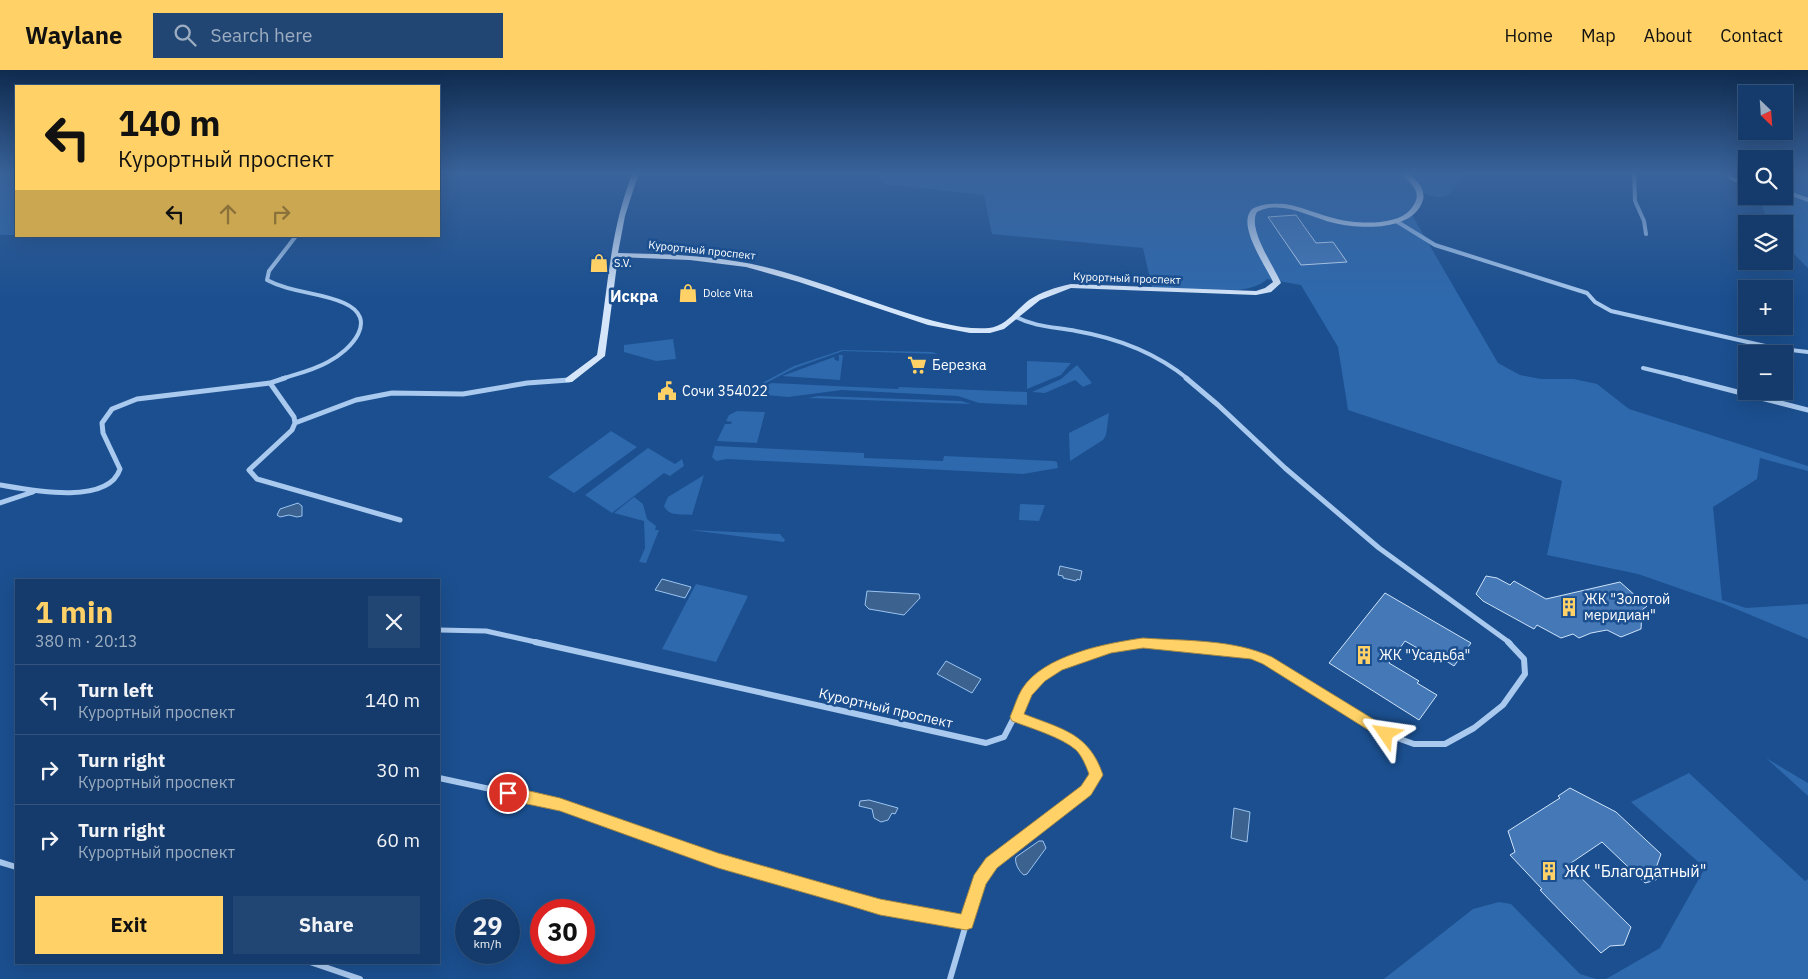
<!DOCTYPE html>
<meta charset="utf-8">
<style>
body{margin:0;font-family:"IBM Plex Sans",sans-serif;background:#214673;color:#f1f3f6;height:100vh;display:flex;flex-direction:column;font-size:19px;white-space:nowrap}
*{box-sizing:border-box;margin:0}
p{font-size:16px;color:#9dadc1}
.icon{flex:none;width:28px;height:28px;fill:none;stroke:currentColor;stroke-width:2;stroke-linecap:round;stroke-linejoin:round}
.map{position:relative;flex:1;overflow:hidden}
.sheet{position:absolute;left:15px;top:509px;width:425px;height:385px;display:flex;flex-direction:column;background:#143b6b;border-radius:0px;box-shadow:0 5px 20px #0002,0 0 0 1px #33557e}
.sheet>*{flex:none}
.hud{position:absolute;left:15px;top:15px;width:425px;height:152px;border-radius:0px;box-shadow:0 5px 20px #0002,0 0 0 1px #33557e;background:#ffd166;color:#111;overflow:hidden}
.needle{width:32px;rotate:155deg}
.tools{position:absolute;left:1738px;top:15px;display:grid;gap:10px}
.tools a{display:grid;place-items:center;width:55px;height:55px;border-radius:0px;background:#143b6b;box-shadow:0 5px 20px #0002,0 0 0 1px #33557e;font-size:25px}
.speed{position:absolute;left:455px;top:829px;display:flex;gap:10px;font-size:25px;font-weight:700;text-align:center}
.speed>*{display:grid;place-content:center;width:65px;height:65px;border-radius:50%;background:#143b6b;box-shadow:0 5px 20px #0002,0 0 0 1px #33557e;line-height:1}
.speed small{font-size:12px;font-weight:400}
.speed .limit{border:8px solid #d22;background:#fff;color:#111}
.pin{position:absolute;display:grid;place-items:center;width:42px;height:42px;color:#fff;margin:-21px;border:2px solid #fff;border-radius:50%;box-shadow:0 1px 5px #0007}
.me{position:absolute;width:55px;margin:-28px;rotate:302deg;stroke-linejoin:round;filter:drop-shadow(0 0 4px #0008)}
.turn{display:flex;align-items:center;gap:18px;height:105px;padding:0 20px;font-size:22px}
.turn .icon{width:65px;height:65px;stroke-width:2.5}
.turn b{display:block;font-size:35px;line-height:42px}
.lanes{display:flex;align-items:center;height:48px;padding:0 20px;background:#0003;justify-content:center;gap:25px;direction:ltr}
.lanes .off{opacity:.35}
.round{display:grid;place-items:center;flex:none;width:52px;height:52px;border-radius:0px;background:#214673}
.head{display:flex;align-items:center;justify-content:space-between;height:85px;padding:0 20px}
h1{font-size:30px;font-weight:800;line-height:38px;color:#ffd166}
.action{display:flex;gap:10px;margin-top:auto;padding:10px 20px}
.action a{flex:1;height:58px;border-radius:0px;background:#ffd166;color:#111;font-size:20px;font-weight:800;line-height:58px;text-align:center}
.action a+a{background:#214673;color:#f1f3f6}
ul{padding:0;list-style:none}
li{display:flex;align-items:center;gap:15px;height:70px;padding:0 20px;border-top:1px solid #33557e}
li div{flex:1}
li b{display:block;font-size:19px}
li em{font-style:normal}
header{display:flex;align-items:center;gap:30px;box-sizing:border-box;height:70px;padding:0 25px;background:#ffd166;color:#111}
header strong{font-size:24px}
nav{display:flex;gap:28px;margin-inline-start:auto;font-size:18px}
.search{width:350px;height:45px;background:#214673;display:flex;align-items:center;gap:12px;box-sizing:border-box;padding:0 18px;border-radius:0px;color:#9dadc1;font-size:19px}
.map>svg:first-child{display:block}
</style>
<header>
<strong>Waylane</strong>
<div class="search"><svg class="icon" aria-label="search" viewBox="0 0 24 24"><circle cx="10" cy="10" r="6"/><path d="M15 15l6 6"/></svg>Search here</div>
<nav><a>Home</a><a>Map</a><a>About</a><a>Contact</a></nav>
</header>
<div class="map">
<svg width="1808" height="909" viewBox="0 0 1808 909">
<rect width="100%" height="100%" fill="#1b4f8f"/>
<path fill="#2e69ad" d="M0 102H16V165H0Z
M636 102H762L761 107 635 105Z
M879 102H1467C1448 120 1452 137 1420 121L1412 145 1498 293 1520 305 1541 309H1574L1597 314 1629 339 1808 396V401L1760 388 1757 409 1713 437 1722 530 1746 538 1808 534V569L1724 534 1638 504 1547 485 1562 411 1348 340 1338 277 1301 215 1267 209C1248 229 1179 219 1152 217L1143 178 992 164 984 125 884 114Z
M1784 102H1808V198L1784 174V154H1768L1762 134 1754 126H1784Z
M673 269 676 289 656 291 624 282V275Z
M842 280 932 282 938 284 843 281 795 298 762 315 760 314 794 296Z
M839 285H843L840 310 782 306 834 287 835 290 839 291Z
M1027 291 1071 293 1061 305 1027 319Z
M1077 295 1092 313 1083 317 1075 310 1045 323 1032 322 1061 309Z
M772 313 898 319 899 317 1027 322V335L979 333 958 326 842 320 788 327 765 325 754 321Z
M819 326 961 331 971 334 808 328Z
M737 341 765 342 757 373 717 371 725 354H731L732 352 726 351 729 345Z
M1109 343 1106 365 1103 370 1070 391 1069 363Z
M611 361 637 377 574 423 548 407Z
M715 376 864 383V388L943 391 944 386 1054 391 1057 392 1058 398 1023 404 727 389 716 391 712 387Z
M648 378 675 394 682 389 684 396 670 406 664 403 612 443 585 425Z
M704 405 692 445C682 444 669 447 664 436L668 427Z
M634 427 643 434 647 449 656 456 655 460H659L646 493 639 492 645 478 644 451 614 443Z
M1020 434 1045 435 1039 451 1019 450Z
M690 460 780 464 785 470 784 472Z
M696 514 748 526 716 592 662 579Z
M1766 688 1808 713V726Z
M1689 703 1805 811 1808 809V909H1606L1660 878 1705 798 1631 732Z
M1499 832 1511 834 1580 904 1596 909H1384L1473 839Z"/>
<path fill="#3c6290" stroke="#9cc4f0" d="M298 433 302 436V446L297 447 289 445 280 447 277 445 280 439Z
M1060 496 1082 501 1080 510 1077 509 1076 511 1063 508V506L1058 505Z
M662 509 691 517 685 528 655 520Z
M867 521 919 524 920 528 904 545 869 539 865 535Z
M946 591 981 609 972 623 937 604Z
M869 730 898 738 895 744 892 743 888 750 881 752 874 748 872 739 859 736 860 731Z
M1234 738 1250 742 1247 772 1231 768Z
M1039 771H1043L1046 778 1027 804 1024 805C1019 802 1014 792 1016 787Z"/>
<path fill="#4478b7" stroke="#cfe3fa" d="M1296 145 1316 173 1333 172 1347 192 1301 195 1268 147Z
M1486 506 1497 508 1510 515 1514 511 1546 529 1620 512 1647 536 1642 540 1641 559 1621 567 1607 560 1591 563 1579 568 1573 564 1561 568 1537 555 1534 559 1483 531 1476 524Z
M1385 523 1471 573 1454 596 1435 584 1433 587 1405 571 1389 593 1419 611 1417 613 1437 625 1419 650 1329 593Z
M1570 718 1616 742 1661 784 1656 798 1660 802 1656 810 1645 813 1602 772 1568 795 1631 857 1624 875 1610 876 1601 883 1540 820 1542 819 1510 785 1515 782 1508 761 1560 728 1558 726Z"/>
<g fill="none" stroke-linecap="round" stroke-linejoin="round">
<path stroke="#a9c9ee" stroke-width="4" d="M1634 102 1635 131 1644 151 1646 164
M1726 102 1731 108 1746 115
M1784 121 1808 130
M1396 151 1435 175 1587 223 1595 232 1611 241 1774 278 1808 282
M1016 247C1035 257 1055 257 1076 261 1117 268 1156 283 1188 309
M1643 298 1688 309
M281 309C297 304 314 300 328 292 351 280 380 249 344 233 320 222 291 223 267 210L269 201 296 166"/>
<path stroke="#a9c9ee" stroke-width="5" d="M1186 308 1218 335 1285 398 1379 478 1510 573
M1683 308 1808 340
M270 313 285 308
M0 415C29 420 108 436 120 399L103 363 102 353 112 339 137 329 270 313 294 347 295 353
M0 433 33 422
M400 450 257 409 249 400 292 360 295 353 356 330 392 323 463 324 527 313 569 310
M439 560 486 561 540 573
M1142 573H1145"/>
<path stroke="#a9c9ee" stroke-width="6" d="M535 572 986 673 1004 667 1027 622 1040 607 1057 596 1110 578 1143 573 1239 581 1253 584 1267 590 1386 664 1414 674H1445L1474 658 1503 635 1525 604 1524 589 1508 572
M439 708 560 734 718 791 880 837 966 852
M0 792 16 797
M310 892 360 909
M950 909 979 810 991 793 1086 720 1096 705C1084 666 1050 660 1016 647"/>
<path fill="#d6e6fa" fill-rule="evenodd" d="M633 102H639L625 146 618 183C675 184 730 186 784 202 826 214 866 230 907 243 933 251 961 260 989 258 1006 256 1016 240 1029 230 1041 222 1056 217 1071 214L1256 221 1265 218 1273 212C1266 196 1236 155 1252 139 1262 134 1274 133 1285 134 1303 137 1320 145 1337 149 1356 154 1396 156 1410 140 1426 121 1410 115 1400 102H1407C1415 109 1426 118 1423 130 1413 162 1360 159 1334 153 1310 147 1281 129 1257 142 1247 159 1274 196 1281 213L1271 222 1256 225 1071 218 1040 230 1004 259 990 263H970L928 255 799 212 746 197 690 190 618 187 605 286 572 312H566L565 310 566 308 597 285C608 223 609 161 633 102Z"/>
</g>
<linearGradient id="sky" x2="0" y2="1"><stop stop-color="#0f2b4f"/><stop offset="0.45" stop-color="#39639b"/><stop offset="1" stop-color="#39639b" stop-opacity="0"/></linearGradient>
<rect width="1808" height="229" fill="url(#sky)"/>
<path fill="#ffd166" stroke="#a68842" d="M1143 568C1186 571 1233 569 1272 587L1391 660 1393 664 1391 668 1386 670 1381 668 1263 594 1251 589 1143 578 1111 583 1062 600 1045 611 1032 625 1024 644C1062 659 1089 663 1103 705L1091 725 997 798 986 814 972 858 966 860 880 845 844 834 718 798 560 741 508 730 503 728 501 723 503 718 508 716 560 728 718 783 844 819 880 829 961 844 974 805 986 788 1081 716 1089 704C1086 696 1082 686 1076 680 1061 667 1030 658 1012 651L1010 647C1014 638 1017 627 1022 619 1043 585 1107 573 1143 568Z"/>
<defs>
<g id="shop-bare" transform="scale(1.5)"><path d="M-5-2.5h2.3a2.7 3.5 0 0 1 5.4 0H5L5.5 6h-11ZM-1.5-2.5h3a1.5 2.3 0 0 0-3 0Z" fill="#ffd166" stroke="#1b4f8f" stroke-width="2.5" paint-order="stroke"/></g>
<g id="supermarket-bare" transform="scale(1.5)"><path d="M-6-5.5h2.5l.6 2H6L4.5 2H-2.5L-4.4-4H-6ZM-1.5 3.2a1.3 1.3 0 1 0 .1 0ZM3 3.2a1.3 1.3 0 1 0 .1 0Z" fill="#ffd166" stroke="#1b4f8f" stroke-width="2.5" paint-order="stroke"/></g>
<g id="civic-bare" transform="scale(1.5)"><path d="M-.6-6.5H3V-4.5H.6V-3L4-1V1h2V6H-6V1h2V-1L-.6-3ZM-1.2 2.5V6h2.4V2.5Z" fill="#ffd166" stroke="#1b4f8f" stroke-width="2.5" paint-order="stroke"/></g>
<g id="building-bare" transform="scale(1.5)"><path d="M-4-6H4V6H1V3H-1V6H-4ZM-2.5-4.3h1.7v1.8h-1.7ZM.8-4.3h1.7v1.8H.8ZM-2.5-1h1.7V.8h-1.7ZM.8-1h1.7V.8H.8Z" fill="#ffd166" stroke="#1b4f8f" stroke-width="2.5" paint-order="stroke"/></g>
</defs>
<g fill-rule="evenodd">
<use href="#shop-bare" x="599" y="193"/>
<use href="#shop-bare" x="688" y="223"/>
<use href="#supermarket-bare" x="917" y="295"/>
<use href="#civic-bare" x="667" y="321"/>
<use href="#building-bare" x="1569" y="537"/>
<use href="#building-bare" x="1364" y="585"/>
<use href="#building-bare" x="1549" y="801"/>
</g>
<g text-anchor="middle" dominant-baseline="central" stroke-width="5" stroke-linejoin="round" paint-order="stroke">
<g font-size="11" fill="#fff" stroke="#1b4f8f">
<text transform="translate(702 180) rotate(6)">Курортный проспект</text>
<text transform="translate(1127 208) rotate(2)">Курортный проспект</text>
</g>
<g font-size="11" fill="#fff" stroke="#1b4f8f" text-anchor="start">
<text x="614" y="193">S.V.</text>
<text x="703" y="223">Dolce Vita</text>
</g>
<g font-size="14" fill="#fff" stroke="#1b4f8f" text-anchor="start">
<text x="932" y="295">Березка</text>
<text x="682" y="321">Сочи 354022</text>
<text x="1584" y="529">ЖК "Золотой<tspan x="1584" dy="16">меридиан"</tspan></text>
<text x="1379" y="585">ЖК "Усадьба"</text>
</g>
<g font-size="14" fill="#fff" stroke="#1b4f8f">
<text transform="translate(886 638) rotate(13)">Курортный проспект</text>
</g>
<g font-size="16" font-weight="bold" fill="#fff" stroke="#1b4f8f">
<text x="634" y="226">Искра</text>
</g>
<g font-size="16" fill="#fff" stroke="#1b4f8f" text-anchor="start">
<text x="1564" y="801">ЖК "Благодатный"</text>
</g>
</g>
</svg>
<div class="tools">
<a><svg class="needle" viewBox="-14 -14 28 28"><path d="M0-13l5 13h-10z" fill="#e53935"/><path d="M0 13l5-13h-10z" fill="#9dadc1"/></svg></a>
<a><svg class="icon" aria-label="search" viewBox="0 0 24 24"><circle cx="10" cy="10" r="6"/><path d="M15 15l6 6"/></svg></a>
<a><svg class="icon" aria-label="layers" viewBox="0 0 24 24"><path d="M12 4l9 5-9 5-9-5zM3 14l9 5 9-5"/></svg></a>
<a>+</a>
<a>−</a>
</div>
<div class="speed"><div>29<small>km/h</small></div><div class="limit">30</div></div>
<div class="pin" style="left:508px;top:723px;background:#d93025"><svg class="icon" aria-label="arrive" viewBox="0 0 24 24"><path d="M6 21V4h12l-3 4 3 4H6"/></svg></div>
<svg class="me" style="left:1386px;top:664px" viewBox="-20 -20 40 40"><path d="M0-17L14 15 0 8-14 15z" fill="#ffd166" stroke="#fff" stroke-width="4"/></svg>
<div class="hud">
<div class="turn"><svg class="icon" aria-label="left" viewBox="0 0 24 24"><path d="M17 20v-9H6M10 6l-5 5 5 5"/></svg><div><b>140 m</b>Курортный проспект</div></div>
<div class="lanes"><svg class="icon" aria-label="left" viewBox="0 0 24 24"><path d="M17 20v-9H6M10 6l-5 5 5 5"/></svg><svg class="icon off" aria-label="ahead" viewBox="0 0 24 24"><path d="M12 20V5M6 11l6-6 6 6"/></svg><svg class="icon off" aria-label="right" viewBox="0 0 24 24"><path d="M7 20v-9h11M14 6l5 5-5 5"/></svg></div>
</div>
<section class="sheet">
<div class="head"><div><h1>1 min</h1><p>380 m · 20:13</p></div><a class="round"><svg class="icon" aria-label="close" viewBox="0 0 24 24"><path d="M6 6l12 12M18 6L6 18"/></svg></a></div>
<ul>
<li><svg class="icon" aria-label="left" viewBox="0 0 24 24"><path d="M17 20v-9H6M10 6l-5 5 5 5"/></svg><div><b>Turn left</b><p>Курортный проспект</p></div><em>140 m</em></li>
<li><svg class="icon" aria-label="right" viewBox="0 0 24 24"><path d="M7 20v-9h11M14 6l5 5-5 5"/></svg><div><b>Turn right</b><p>Курортный проспект</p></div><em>30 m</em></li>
<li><svg class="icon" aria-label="right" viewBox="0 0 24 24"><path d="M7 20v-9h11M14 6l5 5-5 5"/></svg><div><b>Turn right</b><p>Курортный проспект</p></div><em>60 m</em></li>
</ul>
<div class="action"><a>Exit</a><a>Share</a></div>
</section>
</div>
